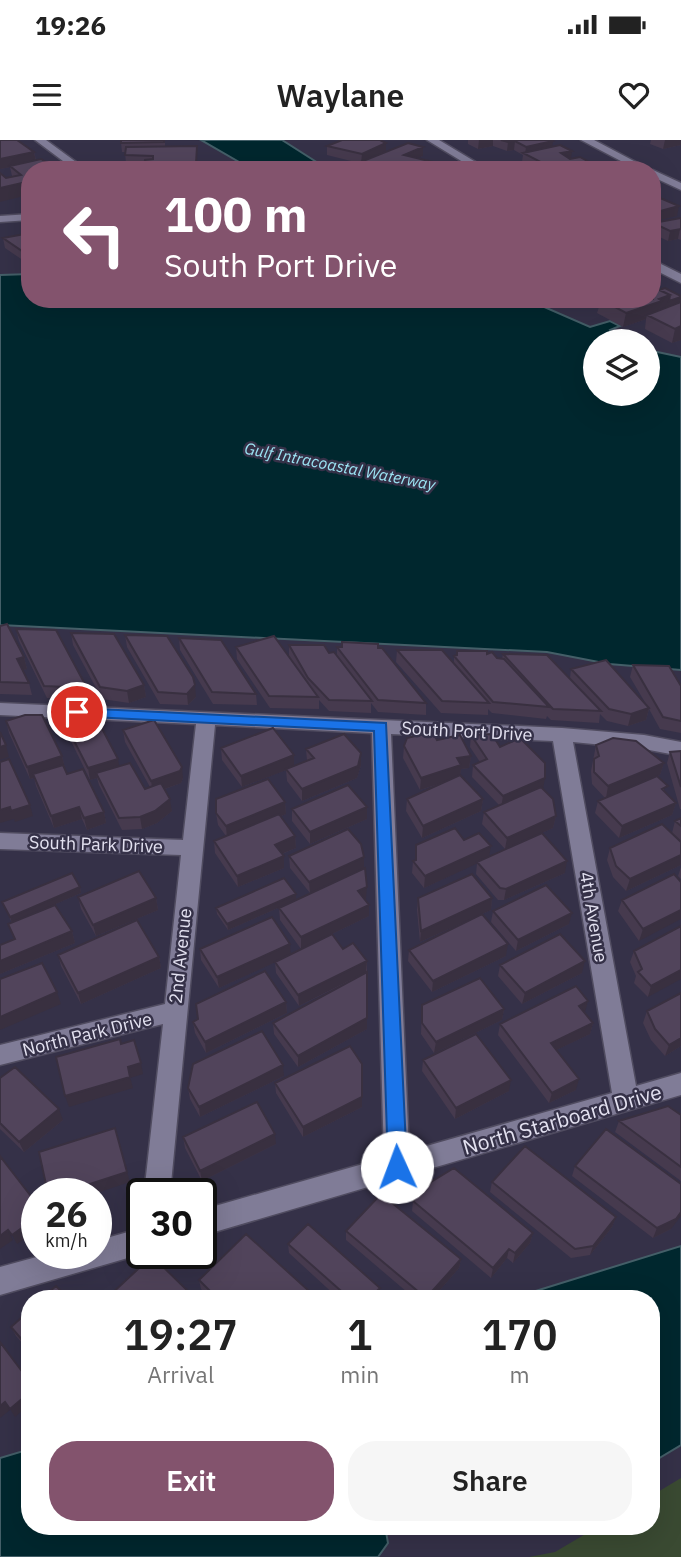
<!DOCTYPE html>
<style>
body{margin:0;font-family:"IBM Plex Sans",sans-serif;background:#f6f6f6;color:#222;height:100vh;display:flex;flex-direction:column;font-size:26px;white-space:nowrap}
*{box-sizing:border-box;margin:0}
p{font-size:23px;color:#767676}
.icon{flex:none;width:38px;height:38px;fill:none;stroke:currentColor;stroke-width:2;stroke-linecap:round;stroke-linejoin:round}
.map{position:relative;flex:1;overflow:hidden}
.panel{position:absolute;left:21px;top:1150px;width:639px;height:245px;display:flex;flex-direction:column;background:#fff;border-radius:28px;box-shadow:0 7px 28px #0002}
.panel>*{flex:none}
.hud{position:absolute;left:21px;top:21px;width:640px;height:147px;border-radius:28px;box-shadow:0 7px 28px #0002;background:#83536d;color:#fff;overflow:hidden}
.buttons{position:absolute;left:583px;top:189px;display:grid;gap:14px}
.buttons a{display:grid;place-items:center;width:77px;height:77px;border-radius:50%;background:#fff;box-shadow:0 7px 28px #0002;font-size:35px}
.speed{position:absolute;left:21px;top:1038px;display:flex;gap:14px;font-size:35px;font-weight:700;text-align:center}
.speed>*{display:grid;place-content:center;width:91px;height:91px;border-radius:50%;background:#fff;box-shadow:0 7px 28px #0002;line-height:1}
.speed small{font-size:18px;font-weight:400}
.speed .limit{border:4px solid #111;border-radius:10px;background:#fff;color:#111}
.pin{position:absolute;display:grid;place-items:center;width:60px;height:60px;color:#fff;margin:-30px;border:4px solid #fff;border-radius:50%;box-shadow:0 2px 7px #0007}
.me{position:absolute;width:77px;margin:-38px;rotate:358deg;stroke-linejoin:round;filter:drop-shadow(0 0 5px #0008)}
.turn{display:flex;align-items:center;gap:24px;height:147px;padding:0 28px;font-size:32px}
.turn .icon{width:91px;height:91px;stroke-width:2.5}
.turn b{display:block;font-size:49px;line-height:60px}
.eta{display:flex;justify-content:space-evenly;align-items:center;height:119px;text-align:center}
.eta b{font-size:42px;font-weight:600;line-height:49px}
.action{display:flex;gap:14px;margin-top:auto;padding:14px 28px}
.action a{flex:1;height:80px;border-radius:28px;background:#83536d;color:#fff;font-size:28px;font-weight:600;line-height:80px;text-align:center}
.action a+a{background:#f6f6f6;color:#222}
.status{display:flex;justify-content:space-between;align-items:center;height:49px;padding:0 35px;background:#fff;direction:ltr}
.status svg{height:19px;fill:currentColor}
header{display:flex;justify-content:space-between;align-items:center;height:91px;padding:0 28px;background:#fff;font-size:32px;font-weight:600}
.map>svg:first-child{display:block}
</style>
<div class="status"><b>19:26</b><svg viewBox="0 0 49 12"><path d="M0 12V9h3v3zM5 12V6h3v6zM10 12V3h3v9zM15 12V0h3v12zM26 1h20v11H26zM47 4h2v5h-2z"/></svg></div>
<header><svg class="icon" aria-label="menu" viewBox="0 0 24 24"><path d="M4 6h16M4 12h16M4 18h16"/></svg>Waylane<svg class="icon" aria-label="heart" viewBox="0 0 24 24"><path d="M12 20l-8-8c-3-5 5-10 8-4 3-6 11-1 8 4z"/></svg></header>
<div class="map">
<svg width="681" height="1417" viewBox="0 0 681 1417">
<rect width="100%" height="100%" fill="#353148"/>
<path fill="#3a4a32" d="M681 1338V1417H529L555 1412 599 1386H651V1356Z"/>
<path fill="#00272e" stroke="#445f68" stroke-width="2" d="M201 0H282L329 30H253Z
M30 134V159H526L590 187 610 181 620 186 610 190 614 197 624 201H595V254H648V210L681 217V530L609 524 547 512 0 485V135Z
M681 1106V1305L651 1323V1158H513Z
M30 1309V1386H385L388 1403 378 1417H0V1318Z"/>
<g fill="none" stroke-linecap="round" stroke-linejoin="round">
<g stroke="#504c60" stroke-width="3">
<path id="minor" d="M35 0H46L87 30H75Z
M427 0H439L489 30H476Z
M581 0H594L651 30H638Z
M653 30 681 43V50L653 37Z
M30 74V80L0 82V76Z
M653 120 681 134V143L653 129Z
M0 563 562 588 644 595 681 602V616L644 609 573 602 636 946 681 933V955L201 1096V1070L384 1018 372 593 215 585 170 1054H144L163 884 0 925V905L165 864 181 715 0 709V693L183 700 196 584 0 575ZM391 594 553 601 612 953 409 1011Z
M142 1088V1113H145L0 1155V1127L51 1113H96V1101Z"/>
</g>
<use href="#minor" fill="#807c97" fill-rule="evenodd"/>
</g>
<path fill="#463a4e" d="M0 0 34 12 36 20 30 30V57L28 55 0 61V33L6 38 12 36 10 27 0 29Z
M165 0V6H197V27L204 30H238H145L144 25 126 24 125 12H122L121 3Z
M468 0H551L552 7 571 19 589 22 588 30H536L522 22 523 15 514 10 507 11 493 6 478 9 468 4Z
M651 0H681V5L663 9 650 4Z
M386 3V11L423 16 417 18 433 22 432 30H358V23H359L327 15V6Z
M681 78V100L678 99 668 101 653 94V83Z
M27 87H30V122L27 123 5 108 3 98 28 94Z
M659 150 681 156V200L672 203 645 189 646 179 623 187 597 173 599 167 585 159H653Z
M0 486 24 517 27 529 22 530 29 543 32 555 0 554Z
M16 489 87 548 89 559 47 558 19 501Z
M71 493 144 545 146 557 129 563 102 559 73 505Z
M125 495 196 557 188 565 160 564 127 507Z
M179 498 256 554 257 565 213 564 180 510Z
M289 505 329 513 337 516V507L378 508 426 563V575L378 572 371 563V573L329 571 319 560V569L270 568 237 519 236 507 289 517Z
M397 510 454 522V516L456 515 457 511 487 514 497 518 502 519 503 514 570 538 571 529 646 564 630 537 633 525 681 546V593L660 589 649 569 646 580 628 586 607 581 600 574 599 583 551 580 547 576 546 579 492 573 488 569V575L441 573 396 522Z
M6 581 62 616 65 628H64L67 634 104 672 106 683 87 690 82 679 54 688 36 646 34 638 30 639 9 593Z
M65 583 119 626 145 649 150 647 125 602 123 590 183 638 181 643 165 649 172 671 157 683 142 689 122 690 99 645 97 638 90 640 68 595Z
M471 595 500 607 543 648 556 676 553 688 505 709 482 684 484 672 499 665 472 637 473 625 480 622 470 607Z
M437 600 471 616 469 628 461 629 460 635 483 659 481 671 422 698 406 671 407 659 443 643 420 650 403 618 404 606Z
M596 605 664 623 660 635 658 636 666 654 676 663 672 675 619 698 595 673 598 661 605 658 592 644 591 631Z
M221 608 294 615V626L307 621 306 609 361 625 357 638 302 661 287 641 286 630 242 647 222 620Z
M681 611V669H680L667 623 670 612Z
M285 662 286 674 281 676 295 696 296 708 282 714 284 728 238 747 215 713 214 701 226 696 218 685 216 673Z
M292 669 367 679 310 704 292 681Z
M681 678V725L626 751 613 737 607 720 610 708 672 693 675 681Z
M464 700 490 717 565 733 504 760H498L476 734 477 723 424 748 412 733 413 721 415 720 416 705Z
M289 716 364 717V729L310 753 290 728Z
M681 727V739L678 736Z
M681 741 639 801 618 771 622 760Z
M80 747 81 753 37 772 72 791 75 803 0 834V805L14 799 8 784 12 783 2 762Z
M296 754V760L228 790 217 774 216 768Z
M78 757 156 758 158 770 96 796 81 769Z
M418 758H492L491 770 420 802 417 770Z
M366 759 365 760 369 776 301 809 280 780 279 768Z
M493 771 569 784 516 811 491 782Z
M681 786 648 857 634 843 636 836 630 822 634 811Z
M200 809 291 814 343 809 367 821V889L298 927 274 894 273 883 366 833 299 866 276 833 275 822 219 848 201 820Z
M409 810 506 816 432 852 408 821Z
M58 815 159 817 161 828 81 864 61 826Z
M500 825 582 833 522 864 498 836Z
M681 853V906L665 916 651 900 643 883 647 871Z
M588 861 584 872 593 883 590 894 556 910 576 950 549 963 498 895 500 884Z
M286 862 287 873 206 913 195 893 193 882Z
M422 865 504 869 502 880 434 913 421 894Z
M423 920 509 951 455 979 422 931Z
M284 936 200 977 190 959 188 948Z
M0 938 63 980 24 1012 0 989Z
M275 943 362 967 303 997 276 953Z
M681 975V1041L615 992 619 981Z
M183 997 276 1004 202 1041 185 1008Z
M575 1026 671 1089 653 1098 572 1036Z
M492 1042 616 1077 612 1087 590 1115 571 1118 490 1052Z
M413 1061 533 1093 530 1103 513 1123 507 1118 491 1138 412 1071Z
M346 1091 461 1119 459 1128 433 1158H414L346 1100Z
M288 1104 379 1157 378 1158H338L289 1113Z
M199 1140 310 1158H210L201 1149Z
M30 1170V1212L16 1196 11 1187Z"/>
<path fill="#393040" d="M479 0H493V6L478 9Z
M665 0H681V5L663 9Z
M515 1 514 10 507 11 508 2Z
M553 1 552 10 525 14 526 7Z
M386 3V12L361 23 362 14Z
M423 7V16L403 24 404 15Z
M572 11 571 20 561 13Z
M34 12 36 22 0 29V19Z
M433 22 432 30H416Z
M589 22 588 30H554Z
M26 42 28 55 0 62V48Z
M679 66 677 76 653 82V73Z
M680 89 678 99 668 101 670 91Z
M30 111V122L27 123 25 113Z
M670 155 681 157V162L647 175 646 179 623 187 626 173Z
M681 186V200L672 203 675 189Z
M24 517 27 529 20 531 17 519Z
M144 545 146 557 129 563 127 551Z
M195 545 196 557 188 565 187 554Z
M649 568 646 580 628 586 631 574Z
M6 605 9 617 0 620V607Z
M361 613V625L357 638 302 661V649Z
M294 615V627L242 647 241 636Z
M62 616 65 628 34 638 33 634 34 638 30 639 27 627Z
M471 616 469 628 461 629 460 637 420 650 421 638 457 618Z
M118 619 120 630 96 633 97 638 90 640 88 628Z
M664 623 660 635 606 658 608 646Z
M182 627 183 638 181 643 153 653 151 641Z
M545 638 543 650 501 668 503 656Z
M170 659 172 671 157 683 142 689 140 677Z
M483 659 481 671 422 698 423 686Z
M285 662 286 674 227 698 226 686Z
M676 663 672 675 619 698 622 686Z
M30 665 33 676 15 682 11 671Z
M10 667 14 679 0 683V670Z
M79 667 82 679 54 688 51 676Z
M367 667V679L310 704V692Z
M104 672 106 683 87 690 84 678Z
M556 676 553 688 505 709 507 698Z
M295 696 296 708 276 716 275 705Z
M491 706 489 718 424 748 425 736Z
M681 715V725L626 751 630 739Z
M284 716V728L238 747 237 736Z
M364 717V729L310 753 309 742Z
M567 721 565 733 504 760 506 749Z
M80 747 81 753 12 783 10 777Z
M367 747 366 759 358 763V751Z
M296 754V760L228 790 227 784Z
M156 758 158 770 96 796 93 785Z
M492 758 491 770 420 802 421 791Z
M369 765V776L301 809V797Z
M681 770V779L639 801 643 789Z
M572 773 569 784 516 811 518 800Z
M72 791 75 803 0 834V821Z
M290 804 291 815 219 848 217 837Z
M508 804 506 816 432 852 433 841Z
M159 817 161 828 81 864 78 853Z
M367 821 366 832 299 866 298 855Z
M585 821 582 833 522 864 525 853Z
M681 830V839L648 857 651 846Z
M57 852 61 864 0 890V877Z
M588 861 585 872 576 877 579 866Z
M286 862 287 873 206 913 205 902Z
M504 869 502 880 434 913 436 902Z
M367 878V889L298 927V916Z
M593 883 590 894 548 914 551 903Z
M681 898V906L665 916 669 905Z
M141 923 143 934 130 938 128 927Z
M283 925 284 936 200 977 199 967Z
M130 937 133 948 69 967 65 956Z
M579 939 576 950 549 963 552 953Z
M511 940 509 951 455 979 456 968Z
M362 957V967L303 997V987Z
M59 969 63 980 24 1012 19 1002Z
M115 988 130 1042 94 1054H59Z
M275 994 276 1004 202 1041 200 1031Z
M681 1072V1076L671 1089 653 1098 657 1088Z
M37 1077V1090L17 1104 12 1095Z
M616 1077 612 1087 590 1115 593 1106Z
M8 1090 13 1100 0 1109V1096Z
M533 1093 530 1103 513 1123 515 1113Z
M509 1109 507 1118 491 1138 493 1128Z
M461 1119 459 1128 433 1158H426Z
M380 1148 379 1157 378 1158H370Z
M309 1151 310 1158H302Z
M30 1252V1264L15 1277 10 1269Z
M5 1262 10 1270 0 1278V1266Z"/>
<path fill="#51445b" stroke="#393040" stroke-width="2" d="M0 0H17L34 12 0 19Z
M121 0H164V2L121 3Z
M342 0H380L386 3 362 14 327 6Z
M501 0H551L553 1 526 7 515 1 508 2Z
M408 3 423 7 404 15 433 22 416 30H386L358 23Z
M560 5 572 11 561 13 570 19 580 17 589 22 554 29 523 13Z
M197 6 196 24 144 25 145 20 153 19V16L125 15 126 7Z
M41 19 58 30H30V45L26 42 0 48V33L6 38 21 35 10 26Z
M204 27V30L238 29V30H149V29Z
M603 27 608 30H593Z
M653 55 679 66 653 73Z
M681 78V89L670 91 653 83Z
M30 93V111L25 113 3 98Z
M653 147 670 155 659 159 662 161 626 173 600 159H653Z
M665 148 681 156V157L669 161 670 155 659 150Z
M681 162V186L675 189 647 175Z
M7 484 24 517 17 519 29 543 0 542V486Z
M16 489 56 490 87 548 44 546Z
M71 493 114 494 144 545 127 551 100 547Z
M125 495 167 496 193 537 195 545 187 554 158 552Z
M274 496 318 557 269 556 236 507Z
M179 498 221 500 256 554 212 552Z
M342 502 378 504V508H382L426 563 378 560 337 507H342Z
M289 505H324L329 513 334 512 372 561 329 560 308 538Z
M397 510H442L489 563 442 561Z
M457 511H487V514L492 512 497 518 504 519 549 567 493 562 454 516 457 515Z
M503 514 547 515 601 571 553 569Z
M606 520 649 568 631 574 609 569 571 529Z
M633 525 669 526 681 546V581L663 577Z
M25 575H42L62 616 27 627 6 581Z
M81 578 97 579 118 619 88 628 65 583Z
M154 580 182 627 180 631 151 641 123 590Z
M273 588 294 615 241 636 221 608Z
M0 592 6 605 0 607Z
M433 592 437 600 460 595 471 616 457 618 461 625 421 638 404 606 407 598Z
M344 594 361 613 358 626 302 649 286 629 314 618 306 609Z
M492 594 500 607 520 598 545 623V638L503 656 473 625 487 619 471 595Z
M613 598 636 601 664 623 608 646 594 632V619L599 616 596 605Z
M681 611V647L670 612Z
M9 619 30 665 11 671 10 667 0 670V622Z
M130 623 145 649 161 643 170 659 155 671 140 677 119 678 96 633Z
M63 625 67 634 83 629 104 672 84 678 79 667 51 676 33 634Z
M460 635 483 659 423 686 407 659Z
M657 636 668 646 662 649 676 663 622 686 598 661Z
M268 639 285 662 226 686 216 673V659Z
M348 645 367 667 310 692 292 669Z
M541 647 553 659 556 676 507 698 484 672Z
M279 674 295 696 275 705 284 716 237 736 214 701Z
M681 678V686L675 681Z
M662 684 681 702V715L630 739 616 726 610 708Z
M455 688 464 700 479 693 491 706 425 736 413 721 416 720V705Z
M348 689 361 704 364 717 309 742 289 716Z
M542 693 567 721 506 749 500 748 477 722Z
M365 728 367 747 358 751 369 765 301 797 279 768Z
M139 731 156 758 93 785 78 757Z
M72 733 80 747 10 777 2 762Z
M472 734 492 758 421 791 418 758Z
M674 734 681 742V770L643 789 622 760Z
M284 738 296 754 227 784 216 768Z
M546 745 572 773 518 800 493 771Z
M55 765 72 791 0 821V805L15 799 8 784Z
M482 774 508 804 433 841 409 810Z
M272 777 290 804 217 837 200 809Z
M137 780 159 817 78 853 58 815Z
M681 786V830L651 846 638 832 642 829 634 811Z
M332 794 343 809 353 803 367 821 298 855 275 822Z
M560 794 585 821 525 853 500 825Z
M42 823 57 852 0 877V839Z
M265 831 286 862 205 902 193 882 198 879 196 864Z
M367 832V878L298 916 273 883Z
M480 838 504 869 436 902 422 883V865Z
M576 846 588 861 579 866 593 883 551 903 579 939 552 953 500 884Z
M681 853V898L669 905 655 889 647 871Z
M262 891 283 925 199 967 188 948 193 924Z
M476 894 511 940 456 968 423 920Z
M120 899 121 904 134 900 141 923 128 927 130 937 65 956 56 917Z
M350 906 362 924V957L303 987 275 943Z
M15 927 59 969 19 1002 0 983V938Z
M257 962 275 994 200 1031 183 997Z
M668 966 681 975V1027L619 981Z
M115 988 127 1032 59 1054H48L39 1012Z
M606 989 681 1044V1072L676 1079 657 1088 575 1026Z
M525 1006 616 1077 593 1106 575 1109 492 1042Z
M0 1016 37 1064V1077L12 1095 8 1090 0 1096Z
M454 1028 533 1093 515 1113 509 1109 493 1128 413 1061 431 1042Z
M381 1054 461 1119 426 1158 346 1091Z
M308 1084 380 1148 370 1158H349L288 1104Z
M246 1094 309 1151 302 1158H217L199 1140Z
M152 1116 195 1158H107Z
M56 1146 68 1158H42Z
M30 1170V1209L11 1187Z
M0 1202 30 1242V1252L10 1269 5 1262 0 1266Z"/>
<path fill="#1a73e8" stroke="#114b97" stroke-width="2" d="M77 568 386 583 407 1027 404 1033 397 1036 390 1033 388 1027 374 591 72 576 70 572Z"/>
<g text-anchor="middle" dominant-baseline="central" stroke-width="5" stroke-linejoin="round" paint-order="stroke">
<g font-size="16" font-style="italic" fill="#9be3f3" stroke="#353148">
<text transform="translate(340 326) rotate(11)">Gulf Intracoastal Waterway</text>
</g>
<g font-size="18" fill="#e3e1f0" stroke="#353148">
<text transform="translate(467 591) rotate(3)">South Port Drive</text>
<text transform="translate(96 704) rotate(2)">South Park Drive</text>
<text transform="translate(594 777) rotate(80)">4th Avenue</text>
<text transform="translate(180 816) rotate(-84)">2nd Avenue</text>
<text transform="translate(87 894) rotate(-14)">North Park Drive</text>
</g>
<g font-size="21" fill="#e3e1f0" stroke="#353148">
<text transform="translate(562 979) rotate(-16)">North Starboard Drive</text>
</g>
</g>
</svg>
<div class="buttons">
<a><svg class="icon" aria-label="layers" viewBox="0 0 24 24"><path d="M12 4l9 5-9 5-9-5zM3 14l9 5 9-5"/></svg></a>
</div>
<div class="speed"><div>26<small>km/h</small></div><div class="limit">30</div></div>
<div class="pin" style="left:77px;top:572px;background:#d93025"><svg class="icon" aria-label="arrive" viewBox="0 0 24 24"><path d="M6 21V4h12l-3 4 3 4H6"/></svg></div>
<svg class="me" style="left:397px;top:1027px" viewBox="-20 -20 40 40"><circle r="19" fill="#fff"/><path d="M0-13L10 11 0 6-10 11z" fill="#1a73e8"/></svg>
<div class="hud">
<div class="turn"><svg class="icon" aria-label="left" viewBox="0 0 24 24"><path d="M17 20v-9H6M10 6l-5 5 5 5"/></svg><div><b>100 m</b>South Port Drive</div></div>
</div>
<section class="panel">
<div class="eta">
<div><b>19:27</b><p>Arrival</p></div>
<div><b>1</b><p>min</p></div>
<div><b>170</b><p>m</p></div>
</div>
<div class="action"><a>Exit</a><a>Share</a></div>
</section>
</div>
